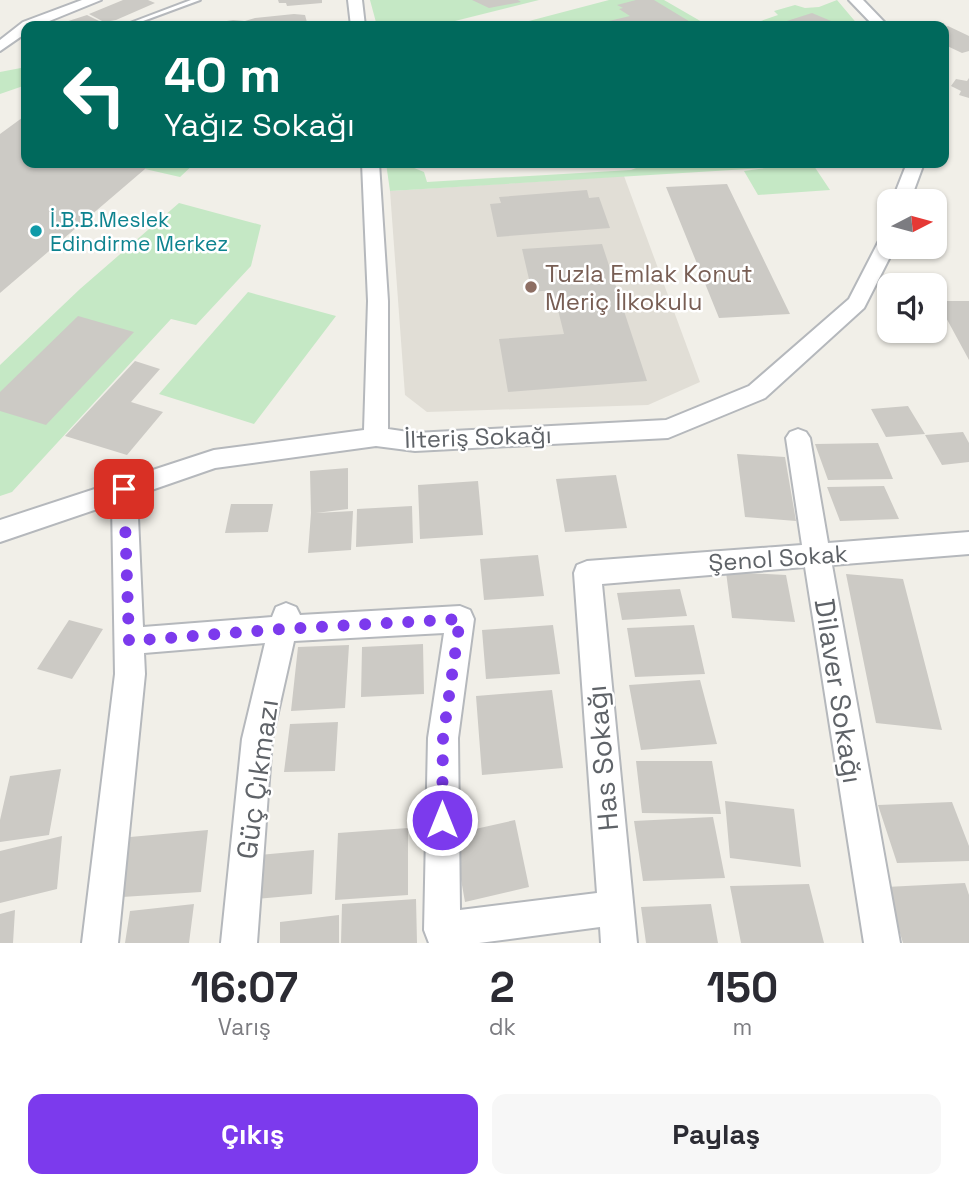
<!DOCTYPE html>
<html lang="tr">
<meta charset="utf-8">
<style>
body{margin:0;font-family:"Space Grotesk",sans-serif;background:#f7f7f7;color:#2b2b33;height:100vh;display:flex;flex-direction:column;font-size:26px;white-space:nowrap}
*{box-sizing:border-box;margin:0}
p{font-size:23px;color:#7c7c81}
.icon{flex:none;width:38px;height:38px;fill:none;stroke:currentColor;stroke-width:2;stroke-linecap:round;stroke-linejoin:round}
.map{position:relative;height:943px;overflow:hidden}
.drawer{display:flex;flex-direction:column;background:#fff;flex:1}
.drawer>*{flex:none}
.guide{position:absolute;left:21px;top:21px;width:928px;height:147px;border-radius:14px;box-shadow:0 2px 5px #0004;background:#00695c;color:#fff;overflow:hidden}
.needle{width:46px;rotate:84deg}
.controls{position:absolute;left:877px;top:189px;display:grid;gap:14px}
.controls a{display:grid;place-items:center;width:70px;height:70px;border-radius:14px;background:#fff;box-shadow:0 2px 5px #0004;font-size:35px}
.pin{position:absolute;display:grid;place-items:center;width:60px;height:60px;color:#fff;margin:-30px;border-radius:14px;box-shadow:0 4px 10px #0006}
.me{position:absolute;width:77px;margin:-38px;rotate:0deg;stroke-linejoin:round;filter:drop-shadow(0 0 5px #0008)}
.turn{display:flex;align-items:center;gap:24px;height:147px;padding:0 28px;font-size:32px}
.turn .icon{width:91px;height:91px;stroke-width:2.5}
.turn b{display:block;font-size:49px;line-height:60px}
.eta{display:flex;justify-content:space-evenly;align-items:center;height:119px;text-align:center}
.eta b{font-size:42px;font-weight:700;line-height:49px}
.action{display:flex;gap:14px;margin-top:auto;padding:14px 28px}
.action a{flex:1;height:80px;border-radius:14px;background:#7c3aed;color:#fff;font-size:28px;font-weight:700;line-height:80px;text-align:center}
.action a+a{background:#f7f7f7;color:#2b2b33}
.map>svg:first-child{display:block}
</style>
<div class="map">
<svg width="969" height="943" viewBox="0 0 969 943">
<rect width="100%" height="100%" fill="#f1efe8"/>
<path fill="#e1ded6" d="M624 176 700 382 648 405 427 412 405 395 390 191Z"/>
<path fill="#c5e8c5" d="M370 0H539L435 26H377Z
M609 0H664L709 26H485L503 22 510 26Z
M837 0 859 26H765L758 22 778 15 774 11 795 5 805 8 819 7Z
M26 67V85L0 94V72Z
M152 163H195L180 177 145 169Z
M386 163H402L424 172 427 182 631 170 649 163H860L814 166 830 190 758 195 744 171 765 168 390 191Z
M179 203 261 225 251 266 196 325 171 319 12 492 0 496V365L80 289Z
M248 292 336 316 254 424 159 394Z"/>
<path fill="#cccac5" d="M123 0H148L155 3 116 20 104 22 89 14Z
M278 0H322V3L287 6 286 3H279Z
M472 0H518L521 2 489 8Z
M636 0H654L692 23 685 25 687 26H617L609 21 630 16 619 9 623 8 617 5Z
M812 13 843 26H771Z
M294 14 305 15 308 26H246L245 21 255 18Z
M87 15 103 23 95 26H53Z
M233 20 244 21 245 26H196Z
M948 26 969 36V51L962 53 943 44V28Z
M969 78V98L959 95 961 91 951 86 956 79 967 81Z
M26 115V163H152L0 293V134Z
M727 184 790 314 719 318 666 187Z
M587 190 589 198 599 197 610 228 497 237 490 204 501 203 499 197Z
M602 244 647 381 508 392 499 339 564 334 553 290 532 292 522 249Z
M937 301H969V360Z
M78 316 134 332 46 425 0 411V392Z
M135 361 160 369 131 402 163 412 127 455 65 436Z
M908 406 925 434 886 437 871 409Z
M963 432 969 443V462L942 465 925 435Z
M878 443 893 479 828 480 815 444Z
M737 454 785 457 796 521 745 517Z
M348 468V509L316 513 353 511 351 550 308 553 311 513 310 471Z
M616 475 627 528 565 532 556 479Z
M478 481 483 535 420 539 418 485Z
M884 486 899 519 840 521 827 487Z
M231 504H273L268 532 225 533Z
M412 506 413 543 356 547 357 509Z
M538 555 544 596 484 600 480 559Z
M726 572 786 575 795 622 732 618Z
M846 574 903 579 942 730 876 723Z
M680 589 687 616 622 620 617 593Z
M69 620 103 629 72 679 37 669Z
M553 625 560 674 486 679 482 630Z
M694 625 705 674 635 677 627 628Z
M423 644 424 694 361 697 362 647Z
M349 645 345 708 291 711 298 647Z
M700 680 717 744 641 750 629 685Z
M552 690 563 768 482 775 476 696Z
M338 722 335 771 284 772 290 724Z
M636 761H712L721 814 642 813Z
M61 769 49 835 0 842V820L10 776Z
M725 801 794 809 801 867 730 858Z
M952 802 969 846V861L897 863 878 805Z
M713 817 725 878 643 881 634 821Z
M515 820 529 887 465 902 453 834Z
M408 828V895L335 900 338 833Z
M208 830 201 892 122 897 130 837Z
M62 836 57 889 0 903V851Z
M314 850 312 894 256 899 259 855Z
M965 883 969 895V943H903L886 887Z
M809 884 824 943H741L730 886Z
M416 899 417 943H341L342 904Z
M194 904 189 943H125L130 911Z
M711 904 718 943H646L641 907Z
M15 910 13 943H0V914Z
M339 915V943H280V922Z"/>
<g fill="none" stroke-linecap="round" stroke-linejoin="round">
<g stroke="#b5b8bc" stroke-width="4">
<path id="lane" d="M191 0H200L135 24 130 23Z"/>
</g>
<g stroke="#b5b8bc" stroke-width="4">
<path id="street" d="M82 0H101L37 26H26V33L0 51V40L23 22Z
M348 0H362L365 26H351Z
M849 0H863L888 26H874Z
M362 163H379L388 301V429L415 433 666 420 749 386 849 299 882 235 889 233V247H895L864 308 765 398 668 438 415 451 376 446 215 468 137 495 143 627 272 617 276 607 286 603 296 607 300 615 460 606 470 610 474 619 458 738 460 910 597 893 574 573 577 565 587 561 802 545 786 438 790 432 798 429 806 432 810 438 828 543 969 532V554L832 565 900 943H864L805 567 602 584 637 943H601L600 927 479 943H429L424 930 428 738 444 633 294 641 272 739 257 943H221L242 739 265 643 144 653 145 674 118 943H82L115 674 112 504 0 542V520L214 450 364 430 368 301Z
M907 163H924L910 201H892Z"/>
</g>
<use href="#lane" fill="#fff" fill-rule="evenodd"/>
<use href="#street" fill="#fff" fill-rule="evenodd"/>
</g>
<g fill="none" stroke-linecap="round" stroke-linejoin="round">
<path stroke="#7c3aed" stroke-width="12" stroke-dasharray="0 21.6" d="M124 489 129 641 282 629 460 619 443 738 442 820"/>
</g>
<circle fill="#0f9aa8" stroke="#fff" stroke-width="2.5" cx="36" cy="231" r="7"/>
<circle fill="#8d6e63" stroke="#fff" stroke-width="2.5" cx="531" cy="287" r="7"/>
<g text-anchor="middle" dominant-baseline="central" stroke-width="5" stroke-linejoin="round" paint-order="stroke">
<g font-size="21" fill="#0d838f" stroke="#fff" text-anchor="start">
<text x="50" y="219">İ.B.B.Meslek<tspan x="50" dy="24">Edindirme Merkez</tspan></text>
</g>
<g font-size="24" fill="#785e54" stroke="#fff" text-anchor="start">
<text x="545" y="273">Tuzla Emlak Konut<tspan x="545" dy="28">Meriç İlkokulu</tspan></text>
</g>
<g font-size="24" fill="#5f6368" stroke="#fff">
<text transform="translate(478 437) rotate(-2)">İlteriş Sokağı</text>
<text transform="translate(778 558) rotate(-4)">Şenol Sokak</text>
</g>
<g font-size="28" fill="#5f6368" stroke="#fff">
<text transform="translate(839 691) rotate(81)">Dilaver Sokağı</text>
<text transform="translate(602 758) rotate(-95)">Has Sokağı</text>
<text transform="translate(257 779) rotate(-82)">Güç Çıkmazı</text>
</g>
</g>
</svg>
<div class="controls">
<a><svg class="needle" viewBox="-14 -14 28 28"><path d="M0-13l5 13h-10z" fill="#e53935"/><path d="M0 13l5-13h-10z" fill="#7c7c81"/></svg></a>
<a><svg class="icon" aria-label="sound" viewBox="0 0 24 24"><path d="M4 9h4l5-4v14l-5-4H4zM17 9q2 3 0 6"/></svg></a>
</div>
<div class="pin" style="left:124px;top:489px;background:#d93025"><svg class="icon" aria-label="arrive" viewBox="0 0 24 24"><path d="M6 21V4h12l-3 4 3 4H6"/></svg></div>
<svg class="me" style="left:442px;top:820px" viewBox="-20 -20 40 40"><circle r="17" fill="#7c3aed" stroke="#fff" stroke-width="3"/><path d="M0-11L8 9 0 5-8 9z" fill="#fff"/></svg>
<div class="guide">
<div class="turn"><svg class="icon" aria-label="left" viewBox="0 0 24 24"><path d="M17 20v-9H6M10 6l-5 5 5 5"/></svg><div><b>40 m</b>Yağız Sokağı</div></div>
</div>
</div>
<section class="drawer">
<div class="eta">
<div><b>16:07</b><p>Varış</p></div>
<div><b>2</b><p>dk</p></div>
<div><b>150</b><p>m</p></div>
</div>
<div class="action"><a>Çıkış</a><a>Paylaş</a></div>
</section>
